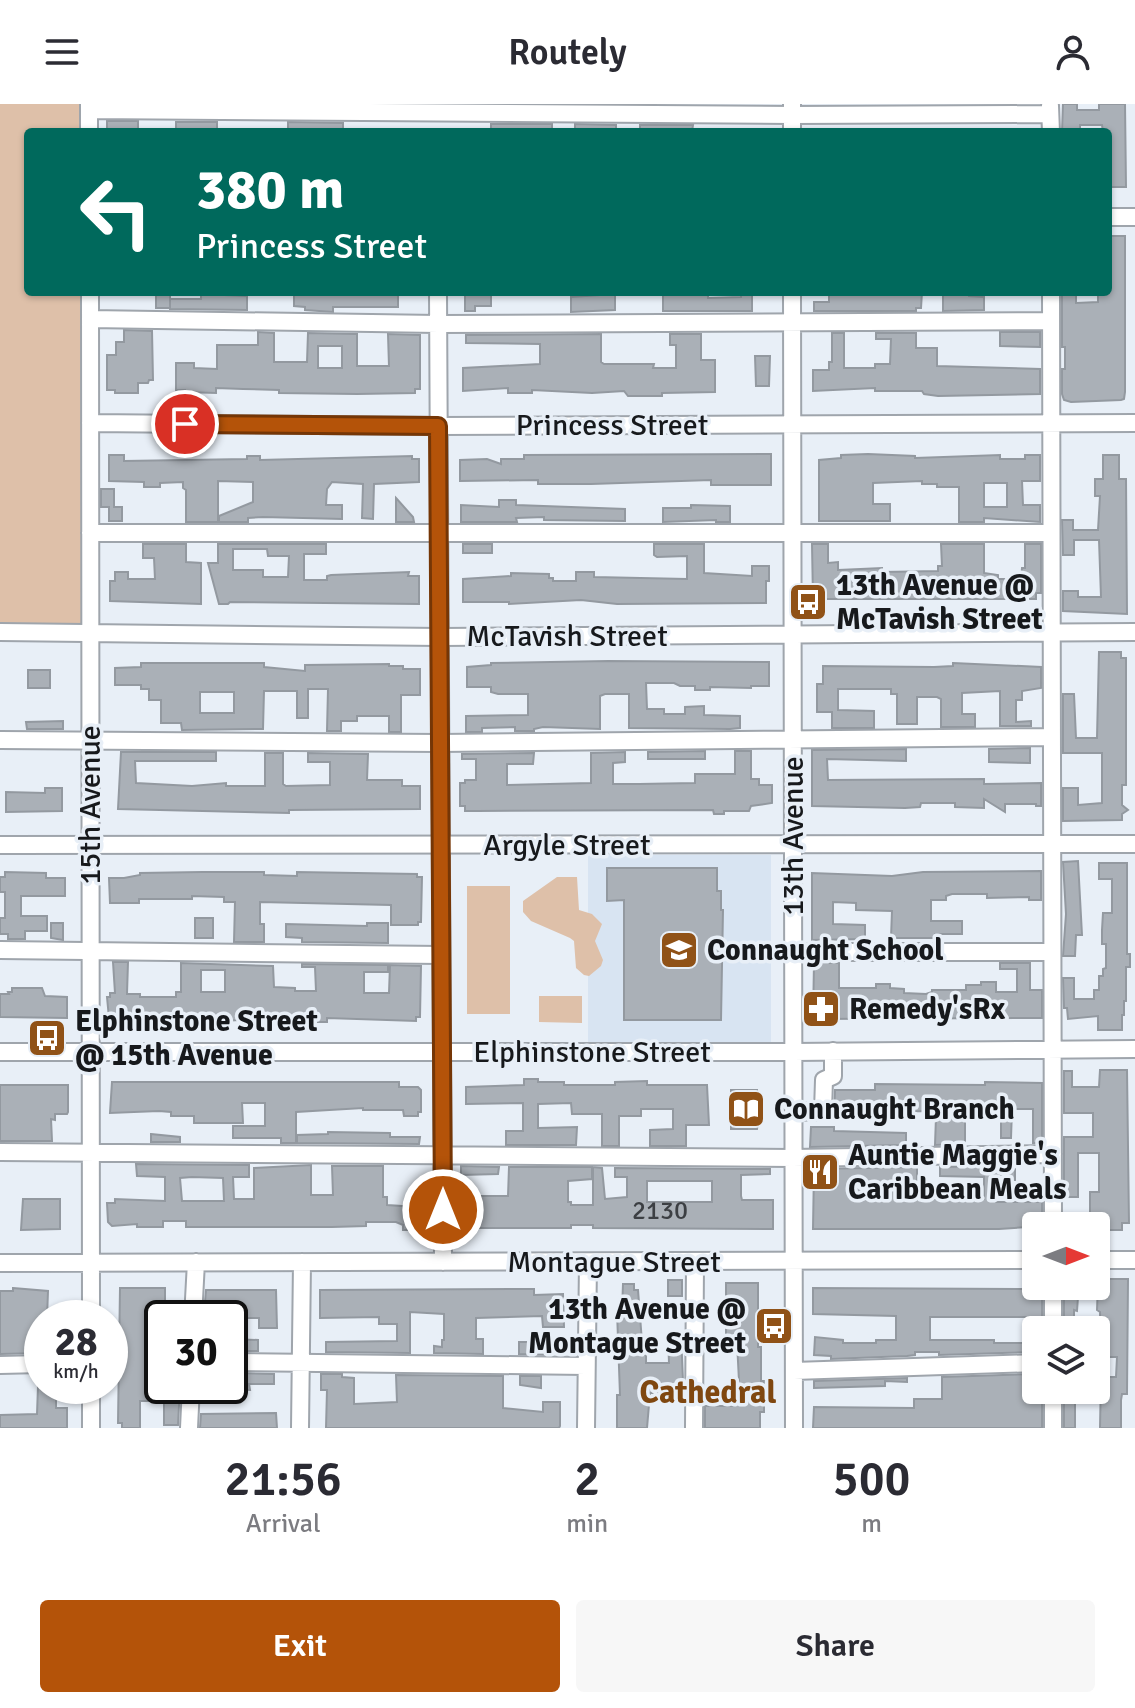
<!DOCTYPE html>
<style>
body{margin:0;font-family:Signika,sans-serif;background:#f7f7f7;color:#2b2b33;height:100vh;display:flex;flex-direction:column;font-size:30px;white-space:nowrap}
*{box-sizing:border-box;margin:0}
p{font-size:26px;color:#7c7c81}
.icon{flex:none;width:44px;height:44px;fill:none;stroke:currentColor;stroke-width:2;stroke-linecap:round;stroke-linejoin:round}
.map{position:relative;height:1324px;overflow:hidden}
.details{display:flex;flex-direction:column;background:#fff;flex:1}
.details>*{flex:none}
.banner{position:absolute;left:24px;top:24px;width:1088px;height:168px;border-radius:8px;box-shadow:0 2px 6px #0004;background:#00695c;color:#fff;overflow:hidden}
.needle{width:52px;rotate:90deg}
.buttons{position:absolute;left:1022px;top:1108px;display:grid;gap:16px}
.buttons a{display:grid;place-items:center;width:88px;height:88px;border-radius:8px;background:#fff;box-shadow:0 2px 6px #0004;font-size:40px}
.speed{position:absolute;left:24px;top:1196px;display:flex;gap:16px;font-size:40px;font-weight:700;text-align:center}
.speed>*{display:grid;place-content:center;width:104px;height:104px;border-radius:50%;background:#fff;box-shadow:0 2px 6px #0004;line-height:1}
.speed small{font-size:20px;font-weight:400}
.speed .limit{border:4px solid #111;border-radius:12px;background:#fff;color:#111}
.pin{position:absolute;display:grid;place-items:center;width:68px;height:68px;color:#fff;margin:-34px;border:4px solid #fff;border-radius:50%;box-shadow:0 2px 8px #0007}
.me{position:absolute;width:88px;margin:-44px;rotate:0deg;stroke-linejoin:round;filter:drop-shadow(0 0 6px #0008)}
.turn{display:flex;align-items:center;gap:28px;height:168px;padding:0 40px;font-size:36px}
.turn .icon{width:104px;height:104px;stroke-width:2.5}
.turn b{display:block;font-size:56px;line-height:68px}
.eta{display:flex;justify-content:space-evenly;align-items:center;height:136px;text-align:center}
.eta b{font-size:48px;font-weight:600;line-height:56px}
.action{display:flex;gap:16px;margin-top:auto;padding:16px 40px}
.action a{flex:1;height:92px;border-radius:8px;background:#b45309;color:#fff;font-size:32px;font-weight:600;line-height:92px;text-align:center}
.action a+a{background:#f7f7f7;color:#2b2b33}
header{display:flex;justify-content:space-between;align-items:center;height:104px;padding:0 40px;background:#fff;font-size:36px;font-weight:600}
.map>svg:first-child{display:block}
</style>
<header><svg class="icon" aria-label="menu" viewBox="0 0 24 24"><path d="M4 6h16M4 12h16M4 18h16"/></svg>Routely<svg class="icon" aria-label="person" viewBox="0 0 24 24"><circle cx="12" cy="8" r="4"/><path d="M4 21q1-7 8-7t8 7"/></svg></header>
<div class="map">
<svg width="1135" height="1324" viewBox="0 0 1135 1324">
<rect width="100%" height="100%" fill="#e8eff7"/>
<path fill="#d8e4f2" d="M588 751H771V941H588Z"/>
<path fill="#dec0a9" d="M0 0H82V28H28V188H83L84 522 0 521Z
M557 773H577L579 806 592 810 602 820 595 837 603 856 601 862 589 872 584 871 576 864 574 837 570 834 531 817 523 808V797Z
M467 782H510V910H467Z
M539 892H582V919L539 918Z"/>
<path fill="#aab0b7" stroke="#9399a0" stroke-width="2" fill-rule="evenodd" d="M1063 0H1077V6H1099V0H1125L1126 83H1108V28H1103L1102 21H1080V28H1062Z
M107 17H138V28H107Z
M176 18H217V28H176Z
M288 18 343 19V28H288Z
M491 20H552V28H491Z
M575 20 616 21V28H575Z
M640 21H693L692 28H640Z
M1108 132H1125V288L1124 295 1121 296 1071 298 1064 296 1062 290V265H1065V243H1062V189H1076V199L1098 198V188H1108Z
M294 188H398V203H333V208L305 206V203L294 202Z
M690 188H708V194L741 193V188H752V207H663V190H690Z
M908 188H922L921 204H916V207H814V198H829V189Z
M156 189H170V204H156Z
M201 190 247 192V206L170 205V195H201Z
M615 190V206L571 208V193Z
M943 190H969V192L984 193V206L943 207Z
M465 191H491V202H475V207H465Z
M124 226 152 227 153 276H149L148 279H138V289H115V286H107V251H116V238H124Z
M258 228 274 229V258H307L308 229 357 230V262H389L388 230 420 231V285H415V289L357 290 279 289V286L243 285 216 284V289L185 288V286H176V259H194V264L217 265V241H258ZM318 242H342V264H318Z
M1000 228H1040V243L1000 242Z
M832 229H844V264H875V260H890L891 235H876V229H916V244H937V262L1040 265V290L938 292 924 290 922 287H875V284L813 287V266H829V258H832Z
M601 230V258L604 260H654L653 264H676V241H670V230H701V256H715V288L662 289V292H628L624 287 592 289 532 286V289H508V284L463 287V264L540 260V240L466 239V231Z
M755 252H770L769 282H756Z
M771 350V381H711V376L591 380H538V376L460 377V356L487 355 501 360V355H524V351Z
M868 350 915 352V354L1000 351V355H1025V351H1040V377H1022L1023 401H1040V418L984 414V418H959V383H937V380H922V377L873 379V400H890V417H819V356L841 354V351ZM984 379H1007V403H984Z
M109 351H124V357L247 355V352H260V356L412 352V355H419V378L374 380 373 415 362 414 363 380 332 378 327 385 326 401H342V415L263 413 248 414V418H219V412L253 398V378L218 377V418H186V386L183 384V378L160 379V383H144V378L109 377Z
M1103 351H1119V375H1126L1127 510 1063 507V487H1078V493H1101L1099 436H1074V451H1063L1062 416H1073V426H1098L1100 392H1095V375H1103Z
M101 385H114V403H122V417H109V403H101Z
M396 394 413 413 414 418H396Z
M499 396H516V401L625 405V417L544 416V413L516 414 517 418H461V401L499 403Z
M691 401 730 402V418H716V416L663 418V404H691Z
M143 440H186V458L201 459V500L110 497V477H115V468H128V475H155L154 454H143Z
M218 440H326V450H304V476H327V472L331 471 409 468 408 472H419V500L230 498 228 500H219L208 459H218ZM233 445H267L268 452H289L288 473H263V466H233Z
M463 440H492V449H463Z
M654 440H704V469L752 472V462H769V477H766V499L617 500 581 496 509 500V498H463V475L511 472V469L549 470V474H553V477H576V468H594V473L687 475V452L657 453 654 451Z
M812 440H828V459L838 458V466L882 464V468L938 467V462H942L941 440H984V469L998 471V475H1021L1022 464H1025V440H1041V489H1036V495H813Z
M1099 548H1121V554H1126V681H1122V701L1128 706 1122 710V716L1063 717V684H1078V701L1102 699V649H1063V590H1074L1076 634H1097Z
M608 557 769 558V582H751V584L710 583V586H695V582H680L674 579H646L647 605H664V610H685V603L704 602V611L740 612V624L730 625 629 624V590H605L600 592V625L543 623 534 625V627H515V623L482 624V628H466V612L528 611V590H498L491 588V583H467V563L491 561V559Z
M141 559H264V563L305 567V561L389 560V562H403V565H420V591H401V628H389V612H357V617H341V627H327L328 585H308V614H297V587H264L263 625 182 626 181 619H161V596H149V585H141V581H115V564L141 563ZM200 588H234V609H200Z
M953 559 1041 563V584L1022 587V596H1016V618L1031 617V622H1000V587L962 589V610H975V623H941V595L937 593H917V620H897V590H891V585H838V606L874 607V624H832V608H817V580H823V562L934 563 953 562Z
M28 566H50V584H28Z
M63 617V625H27L26 618Z
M1030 644V659L989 658V645Z
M906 645V657L827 655 828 676 984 675V680L1041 679V702H1036V700H1005V708L984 695V704L955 703V699H921L920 703 905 704 812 702V646Z
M705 647V655H648V648Z
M735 647H751V675H759V681H772V699L751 702 749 707H724V710H714L713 706 477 707H465V702H460V679H465V676H476V655H462V650L534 649 533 660H507V681L591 679V649L625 648V658L613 659V680H639L695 679V670H735Z
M121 648H216V657H135L136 679 192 682 226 679V682H265V649H283V680L286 682 330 681V658H308V649L368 650 367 676H402V682H420V705L289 706V709L118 705Z
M45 684H62V707L6 708V688L45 689Z
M1078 757 1082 831H1076L1075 852H1063L1066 810 1063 758Z
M1099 759H1127V850H1130V863H1126V897H1124V911H1122V926H1098V912L1068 915 1067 904H1064L1063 874H1074V895H1094V886H1099V872H1103V865L1106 864V840H1102V826L1103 809H1112V775H1099Z
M607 764H717V787H721V806H723L721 916H624V796L607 797Z
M1041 767V796H1029V793L987 794V790H952L946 792V796H931V817H962V830H935V834H891L892 807 856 806V799L833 798V820L865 821V835L812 836V769L892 772 923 768Z
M5 768 46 769V774H65V792H21V812H47V827H25V835H8V830H0V814H5V788H0V773H5Z
M202 768H264V771L297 772V768L417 770V773H422L421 818H418V821H391V801L260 798V820H264V838H234L235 798H224V793L192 792V795H139V799H110L109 774H124L140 771V769Z
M195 814H213V834H195Z
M51 819H63V836L51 834Z
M367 819H388V839L302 838V834L286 833V820L367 822Z
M113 858H128L127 890H140V893H176V888H181V859L273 862 274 883 295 884V887H316L315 863H302V860L388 861V868H364V889H389L390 861 421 862 420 913H416V917L327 914V918H302V915H281V913L225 917 203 916V913H160V917L109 914 107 893H110V889H115ZM201 866H225V888H201Z
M814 859H839V884H876V880H890V884L904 885V889L926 890 932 888V886H966V881H981V878H996V888H1017V865H1000V859H1030V886H1042V914L813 915Z
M12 884H42L45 892 67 893V914L0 913V890H9L8 888H12Z
M1100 966H1127L1129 1119H1122V1126H1103V1116H1090V1088H1099V1049H1078V1093H1064V1033H1093V1009H1064V967H1072V983H1099Z
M524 975H538V978H564V981H615V978L647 977V981H707L709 1021H686V1042H650V1026L673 1025V1005H641V1012H619V1042H602V1010H572L571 999 538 1000V1024L577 1023 576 1041H506V1027H523V999L466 1000V983L524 981Z
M112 978H399V983H418L421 986V1008H418V1012H404L403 1006H363V1004L296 1008V1039H281V1034H233V1022H265V999H242L243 1019H194V1012H171V1008L159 1007 110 1009Z
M985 978 1042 979V1039H1033V1005H1012L1011 1034H1001V1008H991V1004H967L965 1007V1040L935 1041 936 1013H929V1007L834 1009 835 986H875V980L985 981Z
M0 981H68V1008L67 1010H55V1016L51 1015 52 1037H0Z
M731 986H757V999H761L757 1025H731Z
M811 1023H834V1027L906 1029V1041L810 1043Z
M328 1028 390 1029V1033H420L419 1040 297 1039V1031L328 1030Z
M151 1030 180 1033V1038H151Z
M136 1060 249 1061V1073H233L234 1095H254V1064L311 1061V1091H333L332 1062H383V1093H387V1101L417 1103V1126H403V1121L396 1118H366V1122L332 1123H186V1117H163V1123H137V1120L112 1122 108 1118 107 1099H115V1095L165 1097V1073L137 1072ZM192 1073 223 1074 224 1097H182L180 1074Z
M461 1062 499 1063 498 1070 461 1071Z
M1015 1062V1076H996V1098H1042V1122L999 1125H813L814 1065 917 1063V1095H984V1073L940 1072V1063Z
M509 1063H592V1075L568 1077V1098H571V1101H593V1063L602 1064 605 1095 627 1093V1073H615V1064L770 1065V1070L741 1071V1092L742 1096H773V1125L593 1124V1121H571V1124H461L460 1099 477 1095V1092H508ZM647 1077H712V1098H647Z
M23 1095H60V1125L21 1126Z
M1104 1175H1128L1127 1290H1122L1121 1296V1324H1100L1101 1273H1116L1117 1253H1101L1100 1208 1097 1206 1098 1179H1103Z
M668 1176H682V1192H668Z
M726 1179H758V1243H761V1277H764V1308H760V1324H705V1302H732L731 1282H734V1277H739L737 1238H726Z
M623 1180H634V1186H638L643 1251H646V1259H669L668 1230 681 1229 683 1277H680V1289H650L647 1324H617V1291H620L617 1207H622Z
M1064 1182H1071V1193H1078L1077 1207 1074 1206V1225L1064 1226Z
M13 1184 48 1187 47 1214H42V1249L0 1250V1187H13Z
M120 1184H165V1201H156V1209H151V1221H147L148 1282H180L178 1321H164V1297H140V1324H122V1319H118Z
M813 1184 1023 1185V1188L1042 1189V1213H930V1236H994V1239H1036V1248L939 1251V1248H915V1251L907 1252 831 1255V1252L814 1251 815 1233 843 1236V1239H876V1236H896V1212L813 1210Z
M534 1185V1191L563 1190 564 1223H543L542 1212 476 1214V1235H483V1250L434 1249V1242L442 1243V1236H444V1210L410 1208V1249L326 1248V1238L397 1237V1220H379V1213L320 1214V1186Z
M206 1186H276L277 1224H259V1214H221V1210H204Z
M230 1235 258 1236V1247H230Z
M538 1235H552V1251L519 1250V1238H538Z
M238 1269 274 1270V1280H249L250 1286 230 1285V1272L238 1271Z
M321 1270H342V1273L354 1274V1300L397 1298 396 1271 503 1272V1304L543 1308V1298H560V1322L559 1324H326L327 1286H321Z
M1031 1270V1272L1036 1273V1286H1042V1324H813L814 1303 914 1304V1295H942V1273Z
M520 1272H541V1284L520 1281Z
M907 1274V1278L885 1277V1282L814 1284V1277Z
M38 1282H56V1304H67V1324H0V1311L37 1310Z
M1064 1286H1075V1324H1064Z
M276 1309 277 1324H200L201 1310Z"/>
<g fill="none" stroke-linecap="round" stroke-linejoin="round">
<g stroke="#9fa5ac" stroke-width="20">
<path id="minor" d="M89 0V28
M792 0V28
M1050 2 1051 28
M89 6 792 11 1050 10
M1108 113H1135
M90 188 91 1214
M438 188 443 1158
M792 188 794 1324
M1051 188 1053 1122
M90 215 438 220 1051 217
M90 319 438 322 1135 319
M90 429H1051
M0 528 440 533 1135 528
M0 636 440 639 1052 633
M0 741 1135 740
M0 846 441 851
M793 848H1052
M0 948H793L1135 945
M793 1008 823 1007 824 976 833 972V947
M0 1048 793 1054 1053 1050
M1096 1156H1135
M0 1159 1036 1156
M1053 1182V1226
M193 1214 196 1158
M230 1258 586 1262
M0 1261 42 1260
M794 1267 1036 1259
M91 1282V1324
M1053 1286V1324
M189 1324 191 1282
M300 1324 302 1158
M586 1324 588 1158
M694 1324 695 1157"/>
</g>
<use href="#minor" stroke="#fff" stroke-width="16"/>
</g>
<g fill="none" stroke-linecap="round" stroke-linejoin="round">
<g stroke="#753606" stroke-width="20">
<path id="route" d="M185 320 438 322 443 1106"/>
</g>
<use href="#route" stroke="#b45309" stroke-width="14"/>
</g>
<defs>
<g id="bus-square" transform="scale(2)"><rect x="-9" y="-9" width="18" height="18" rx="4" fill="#905217" stroke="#e8eff7"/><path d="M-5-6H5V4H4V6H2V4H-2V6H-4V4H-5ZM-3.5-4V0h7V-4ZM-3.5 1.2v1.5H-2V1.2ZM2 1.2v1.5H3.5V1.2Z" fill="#fff"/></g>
<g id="school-square" transform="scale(2)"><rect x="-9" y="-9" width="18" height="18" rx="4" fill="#905217" stroke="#e8eff7"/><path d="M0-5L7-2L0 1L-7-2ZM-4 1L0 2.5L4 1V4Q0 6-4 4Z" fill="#fff"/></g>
<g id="pharmacy-square" transform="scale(2)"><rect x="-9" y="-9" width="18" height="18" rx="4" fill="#905217" stroke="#e8eff7"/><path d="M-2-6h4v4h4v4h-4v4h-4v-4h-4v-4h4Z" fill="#fff"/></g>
<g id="library-square" transform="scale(2)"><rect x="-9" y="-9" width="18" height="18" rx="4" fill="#905217" stroke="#e8eff7"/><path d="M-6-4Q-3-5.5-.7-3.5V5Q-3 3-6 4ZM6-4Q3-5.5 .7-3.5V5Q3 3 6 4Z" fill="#fff"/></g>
<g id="restaurant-square" transform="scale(2)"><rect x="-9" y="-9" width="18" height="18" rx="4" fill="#905217" stroke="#e8eff7"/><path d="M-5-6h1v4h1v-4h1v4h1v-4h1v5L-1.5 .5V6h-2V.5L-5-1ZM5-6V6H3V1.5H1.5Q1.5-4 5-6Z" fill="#fff"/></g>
</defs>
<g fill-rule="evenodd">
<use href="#bus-square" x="808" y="498"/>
<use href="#school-square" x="679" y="846"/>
<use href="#pharmacy-square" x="821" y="905"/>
<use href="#bus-square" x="47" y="934"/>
<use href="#library-square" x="746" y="1005"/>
<use href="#restaurant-square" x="820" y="1068"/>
<use href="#bus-square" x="774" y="1222"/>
</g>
<g text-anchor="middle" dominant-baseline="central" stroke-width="7" stroke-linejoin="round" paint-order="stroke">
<g font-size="26" fill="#3c3f43">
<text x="660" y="1107">2130</text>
</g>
<g font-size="30" fill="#17191c" stroke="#e8eff7">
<text x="612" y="321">Princess Street</text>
<text x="567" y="532">McTavish Street</text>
<text transform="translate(90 701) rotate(-90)">15th Avenue</text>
<text transform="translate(793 732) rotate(-90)">13th Avenue</text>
<text x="567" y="741">Argyle Street</text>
<text x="592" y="948">Elphinstone Street</text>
<text x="614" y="1158">Montague Street</text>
</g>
<g font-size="30" font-weight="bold" fill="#17191c" stroke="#e8eff7" text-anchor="start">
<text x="836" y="481">13th Avenue @<tspan x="836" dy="34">McTavish Street</tspan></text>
<text x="707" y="846">Connaught School</text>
<text x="849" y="905">Remedy'sRx</text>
<text x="75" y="917">Elphinstone Street<tspan x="75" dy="34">@ 15th Avenue</tspan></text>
<text x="774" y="1005">Connaught Branch</text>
<text x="848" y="1051">Auntie Maggie's<tspan x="848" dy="34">Caribbean Meals</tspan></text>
<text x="746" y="1205" text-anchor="end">13th Avenue @<tspan x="746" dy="34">Montague Street</tspan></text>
</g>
<g font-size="32" font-weight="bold" fill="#7f4710" stroke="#e8eff7">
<text x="708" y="1288">Cathedral</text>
</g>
</g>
</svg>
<div class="buttons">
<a><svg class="needle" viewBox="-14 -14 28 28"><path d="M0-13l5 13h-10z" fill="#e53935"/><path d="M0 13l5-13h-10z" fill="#7c7c81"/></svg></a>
<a><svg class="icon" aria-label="layers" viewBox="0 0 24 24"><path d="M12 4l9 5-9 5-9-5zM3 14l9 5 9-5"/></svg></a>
</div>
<div class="speed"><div>28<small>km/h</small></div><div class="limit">30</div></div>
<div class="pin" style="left:185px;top:320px;background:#d93025"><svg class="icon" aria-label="arrive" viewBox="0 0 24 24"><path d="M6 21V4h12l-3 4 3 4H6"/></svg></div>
<svg class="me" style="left:443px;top:1106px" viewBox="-20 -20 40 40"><circle r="17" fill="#b45309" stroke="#fff" stroke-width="3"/><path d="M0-11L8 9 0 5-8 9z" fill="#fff"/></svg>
<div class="banner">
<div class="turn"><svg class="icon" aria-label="left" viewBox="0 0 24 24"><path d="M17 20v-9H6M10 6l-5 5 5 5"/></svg><div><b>380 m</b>Princess Street</div></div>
</div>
</div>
<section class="details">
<div class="eta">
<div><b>21:56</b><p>Arrival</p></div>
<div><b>2</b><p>min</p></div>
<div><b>500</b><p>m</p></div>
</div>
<div class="action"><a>Exit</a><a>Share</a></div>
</section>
